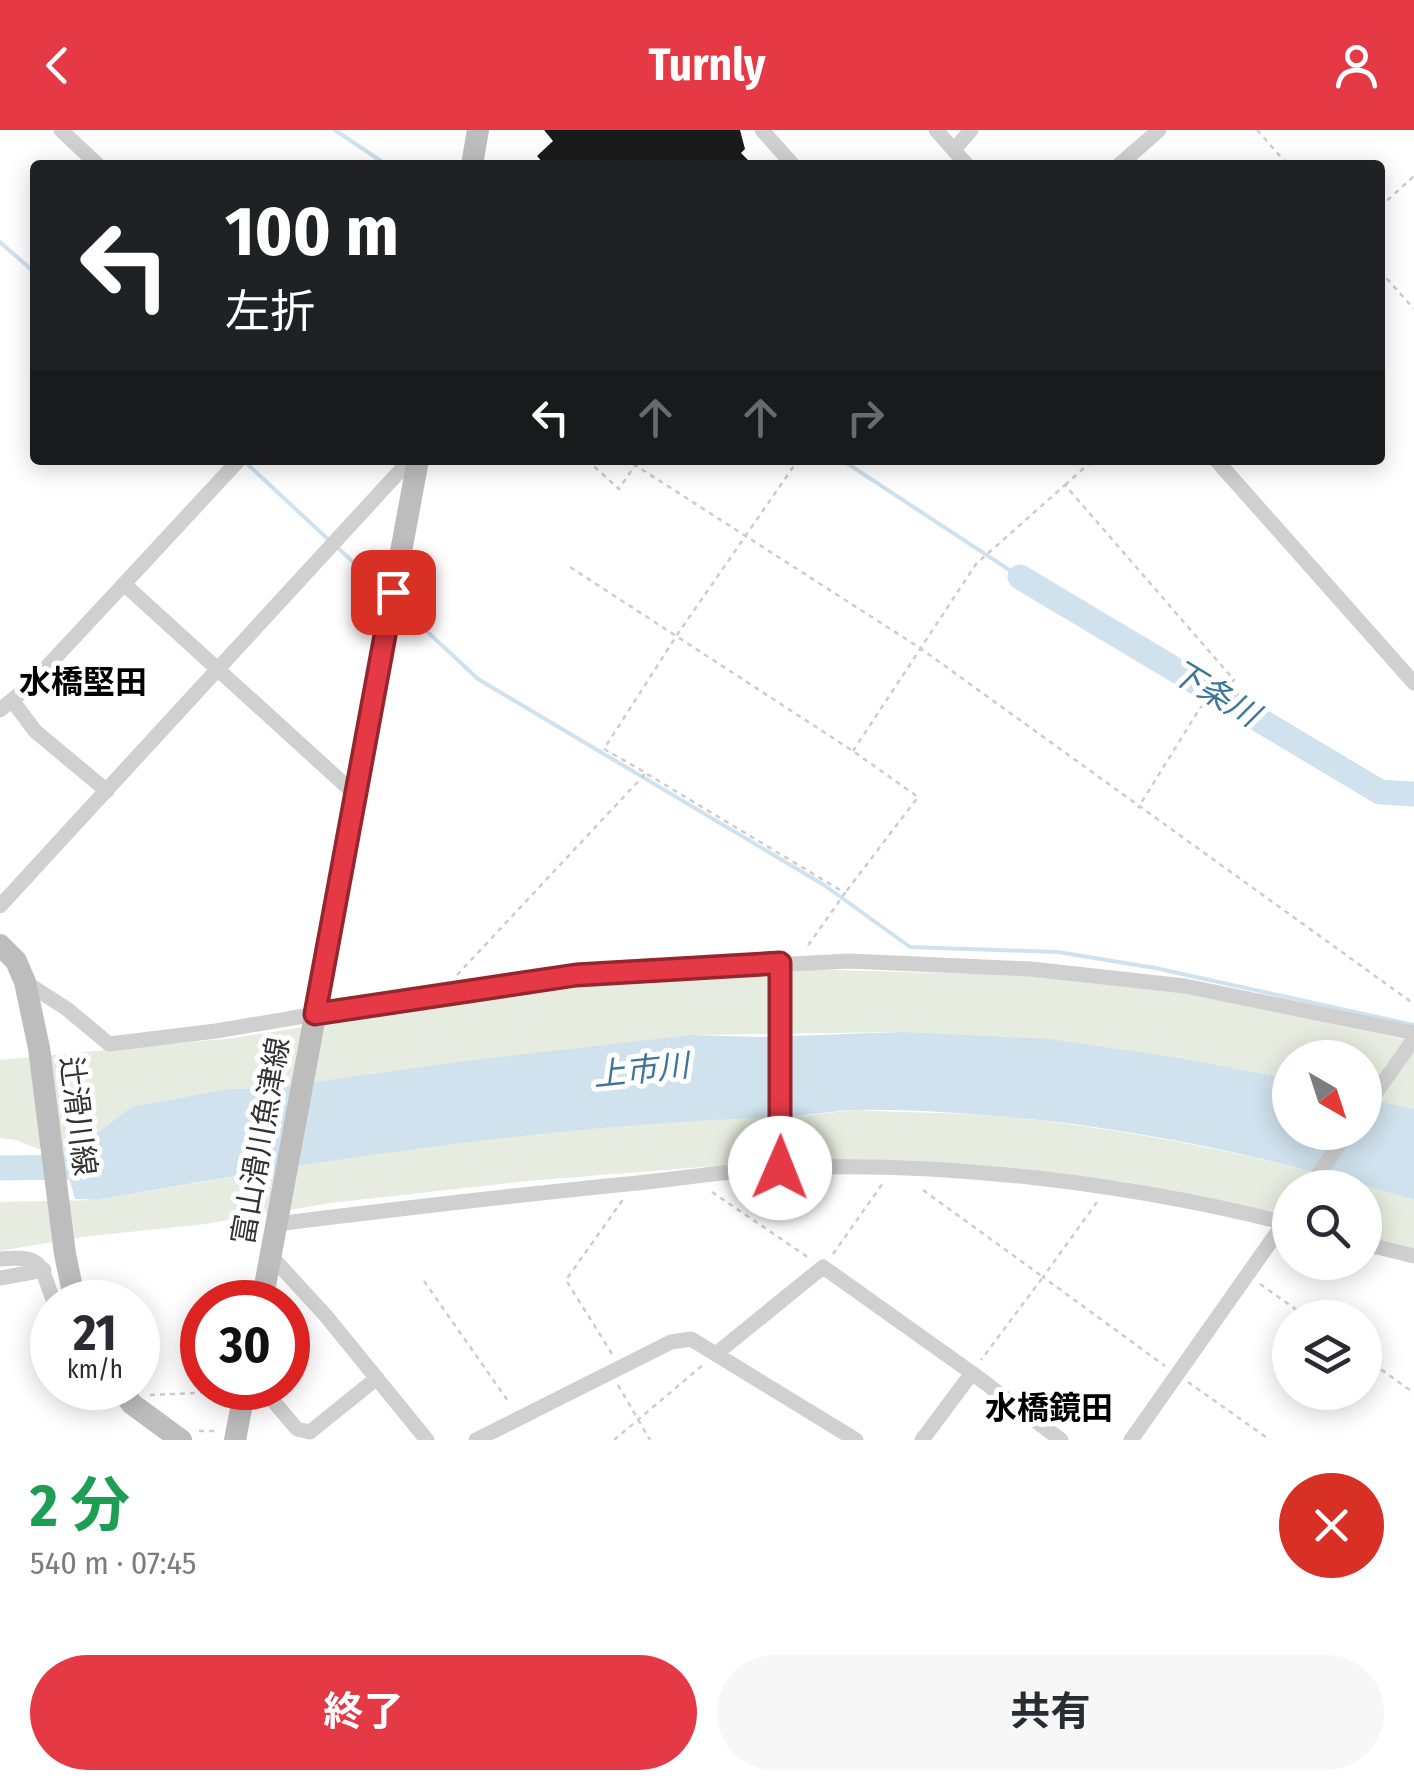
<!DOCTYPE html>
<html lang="ja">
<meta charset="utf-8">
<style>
body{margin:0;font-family:"Fira Sans Condensed","Noto Sans JP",sans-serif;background:#f7f7f7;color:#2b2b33;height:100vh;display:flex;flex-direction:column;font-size:38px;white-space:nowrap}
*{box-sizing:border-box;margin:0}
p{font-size:32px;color:#7c7c81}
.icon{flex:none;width:55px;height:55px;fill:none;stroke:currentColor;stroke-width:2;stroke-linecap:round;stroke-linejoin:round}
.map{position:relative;height:1310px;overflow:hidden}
.drawer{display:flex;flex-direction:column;background:#fff;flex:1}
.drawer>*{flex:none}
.guide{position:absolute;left:30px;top:30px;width:1355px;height:305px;border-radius:10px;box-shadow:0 5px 25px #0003;background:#202124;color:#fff;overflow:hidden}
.needle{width:65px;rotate:141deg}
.fabs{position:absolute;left:1272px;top:910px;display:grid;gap:20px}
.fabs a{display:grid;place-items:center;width:110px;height:110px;border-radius:50%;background:#fff;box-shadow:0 5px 25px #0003;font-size:50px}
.speed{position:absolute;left:30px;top:1150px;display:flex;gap:20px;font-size:50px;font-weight:700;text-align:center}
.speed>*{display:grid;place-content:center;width:130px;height:130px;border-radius:50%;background:#fff;box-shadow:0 5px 25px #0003;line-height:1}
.speed small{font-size:25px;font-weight:400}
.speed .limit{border:15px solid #d22;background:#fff;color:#111}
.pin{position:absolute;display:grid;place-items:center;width:85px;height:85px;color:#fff;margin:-42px;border-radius:20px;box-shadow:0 5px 15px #0006}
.me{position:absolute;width:110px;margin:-55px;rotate:1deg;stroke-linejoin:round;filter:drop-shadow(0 0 8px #0008)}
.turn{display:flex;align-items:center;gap:35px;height:210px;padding:0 30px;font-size:45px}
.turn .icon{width:130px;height:130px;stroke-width:2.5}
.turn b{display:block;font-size:70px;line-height:85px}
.lanes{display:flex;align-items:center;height:95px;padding:0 30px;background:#0003;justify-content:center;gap:50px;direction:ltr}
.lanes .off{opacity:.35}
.round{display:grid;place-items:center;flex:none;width:105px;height:105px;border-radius:52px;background:#f7f7f7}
.overview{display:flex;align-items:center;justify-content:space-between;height:170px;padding:0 30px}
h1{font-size:60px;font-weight:700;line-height:75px;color:#1e9e55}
.cta{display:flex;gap:20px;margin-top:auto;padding:20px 30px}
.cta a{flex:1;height:115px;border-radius:60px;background:#e63946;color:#fff;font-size:40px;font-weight:700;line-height:115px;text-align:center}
.cta a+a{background:#f7f7f7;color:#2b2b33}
header{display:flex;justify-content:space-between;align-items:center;height:130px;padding:0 30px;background:#e63946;color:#fff;font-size:45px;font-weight:700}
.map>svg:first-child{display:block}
</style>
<header><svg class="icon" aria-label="back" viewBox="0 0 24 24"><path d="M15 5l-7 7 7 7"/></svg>Turnly<svg class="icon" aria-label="person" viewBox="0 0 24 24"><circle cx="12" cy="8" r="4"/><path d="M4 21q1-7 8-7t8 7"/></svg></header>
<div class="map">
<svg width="1414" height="1310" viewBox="0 0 1414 1310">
<rect width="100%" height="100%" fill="#fff"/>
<path fill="#e6ecdf" d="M801 839 1045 846 1167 858 1389 906 1414 912V979L1365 968V928H1290V950L1189 930 901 902 697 905 279 957 227 959 131 977 64 1029 16 1010 0 1008V930L235 908 570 854Z
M856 980C906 983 958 982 1009 987 1146 1001 1282 1030 1414 1070V1119L1365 1107V1058H1290V1085L1126 1052 974 1038 790 1030 528 1051 331 1073 205 1094 82 1107 0 1121V1072L97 1070 390 1020 514 1005 660 991 800 986Z"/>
<path fill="#cfe2ee" d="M901 902 1049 909 1180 928 1279 947 1290 950V1002H1365V968L1414 979V1070C1282 1030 1144 999 1007 987 958 983 905 979 855 980 830 981 805 986 780 987 550 995 324 1029 97 1070L75 1069 64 1029 131 977 227 959 279 957 473 930 692 905 761 907Z"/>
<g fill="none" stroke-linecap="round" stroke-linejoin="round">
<path stroke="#cfe2ee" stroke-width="4" d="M335 0 387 35
M0 112 35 143
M243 330 331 412
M842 330 1020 447
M338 418 386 463
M400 476 478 549 824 755 910 817 1058 822 1155 838 1414 895"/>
<path stroke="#cfe2ee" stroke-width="25" d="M1020 447 1380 662 1414 664
M0 1038 75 1037"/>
</g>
<path fill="#1a1a1a" d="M544 0H740L745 19 741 23 753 35H545L537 26 553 11Z"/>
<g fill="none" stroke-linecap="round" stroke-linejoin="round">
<path stroke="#cdcdcd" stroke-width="2.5" stroke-dasharray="5 5" stroke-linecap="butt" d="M1257 0 1288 35
M1380 77 1414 46
M1380 141 1414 179
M587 330 619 359 635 335 920 518 1414 874
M1065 355 1093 330
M570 437 853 621 918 667 845 763
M853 621 976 434 1065 355 1234 550 1200 578 1138 678
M647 644 845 763 807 817
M457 845 646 643 604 619 677 505 798 330
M923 1060 1043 1147 981 1230
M712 1062 809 1128
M1097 1072 1043 1147 1165 1236
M833 1124 883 1053
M424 1151 510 1274
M1260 1154 1308 1188
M612 1224 566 1150 624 1068
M1365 1228 1414 1263
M1188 1252 1270 1310
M618 1255 650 1310
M150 1265 218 1262
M199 1301H217
M614 1310 704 1234"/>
<path stroke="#d0d0d0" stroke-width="15" d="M61 0 98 35
M762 0 793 35
M936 0 967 35
M954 20 971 0
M1119 35 1159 0
M1216 330 1414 553
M124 454 239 330
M12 570 35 601 107 661
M0 580 28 557 124 454 356 665
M0 776 410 330
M780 833V1038
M25 852 67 879 109 914 216 901 440 863 576 845 849 831 1031 839 1185 856 1414 903
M1365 978 1414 909
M1309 1058 1348 1002
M276 1094C397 1079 517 1065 637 1053 685 1048 733 1040 780 1038 948 1031 1128 1053 1290 1094
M1365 1114 1414 1126
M271 1126 326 1186 427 1310
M0 1129C47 1125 39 1136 54 1172
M0 1148 44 1140
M717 1223 823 1137 972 1243 922 1310
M972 1243 1061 1310
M274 1272 297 1299 310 1302 377 1248
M476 1310 671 1212 691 1209 856 1310
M1131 1310 1288 1087"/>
<path stroke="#bdbdbd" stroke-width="22" d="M472 35 478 0
M0 815 16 831 25 852 39 918 65 1124 75 1172
M262 1172 418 330
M120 1258 132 1274 181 1310
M235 1310 245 1258"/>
</g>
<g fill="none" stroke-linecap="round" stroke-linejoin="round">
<g stroke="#96252e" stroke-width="25">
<path id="route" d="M393 462 315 884 576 845 780 833V1038"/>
</g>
<use href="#route" stroke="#e63946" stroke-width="18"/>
</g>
<g text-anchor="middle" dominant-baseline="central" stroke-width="10" stroke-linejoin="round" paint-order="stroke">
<g font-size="30" fill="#333" stroke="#fff">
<text transform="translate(78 986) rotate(83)">辻滑川線</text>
<text transform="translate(261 1011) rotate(-80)">富山滑川魚津線</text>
</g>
<g font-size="32" font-weight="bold" fill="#000" stroke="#fff">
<text x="83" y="552">水橋堅田</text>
<text x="1049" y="1278">水橋鏡田</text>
</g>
<g font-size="32" font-style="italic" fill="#3f7597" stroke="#fff">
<text transform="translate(1215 563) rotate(31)">下条川</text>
<text transform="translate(641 940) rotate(-6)">上市川</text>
</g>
</g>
</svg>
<div class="fabs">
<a><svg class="needle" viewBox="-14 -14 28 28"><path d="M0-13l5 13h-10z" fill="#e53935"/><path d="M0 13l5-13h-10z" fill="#7c7c81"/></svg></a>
<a><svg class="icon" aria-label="search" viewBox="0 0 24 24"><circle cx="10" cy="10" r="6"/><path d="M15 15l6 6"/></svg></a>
<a><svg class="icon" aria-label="layers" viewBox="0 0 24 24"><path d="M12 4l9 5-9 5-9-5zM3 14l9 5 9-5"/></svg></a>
</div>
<div class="speed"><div>21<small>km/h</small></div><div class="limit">30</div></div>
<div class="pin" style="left:393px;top:462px;background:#d93025"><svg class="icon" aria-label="arrive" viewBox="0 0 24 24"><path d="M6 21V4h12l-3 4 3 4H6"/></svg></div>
<svg class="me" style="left:780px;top:1038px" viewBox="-20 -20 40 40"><circle r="19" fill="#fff"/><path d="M0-13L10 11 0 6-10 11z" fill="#e63946"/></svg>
<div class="guide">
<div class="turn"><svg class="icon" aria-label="left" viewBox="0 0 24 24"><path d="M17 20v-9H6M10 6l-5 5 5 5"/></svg><div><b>100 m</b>左折</div></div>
<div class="lanes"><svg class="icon" aria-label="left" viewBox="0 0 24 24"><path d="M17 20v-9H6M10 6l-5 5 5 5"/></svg><svg class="icon off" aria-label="ahead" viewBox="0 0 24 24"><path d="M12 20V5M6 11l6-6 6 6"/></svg><svg class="icon off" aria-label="ahead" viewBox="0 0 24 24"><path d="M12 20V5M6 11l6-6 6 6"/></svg><svg class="icon off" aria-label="right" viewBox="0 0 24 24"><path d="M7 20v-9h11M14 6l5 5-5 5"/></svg></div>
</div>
</div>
<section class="drawer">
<div class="overview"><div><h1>2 分</h1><p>540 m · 07:45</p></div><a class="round" style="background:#d93025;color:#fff"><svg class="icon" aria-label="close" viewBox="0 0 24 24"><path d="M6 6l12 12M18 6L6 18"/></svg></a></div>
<div class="cta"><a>終了</a><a>共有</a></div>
</section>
